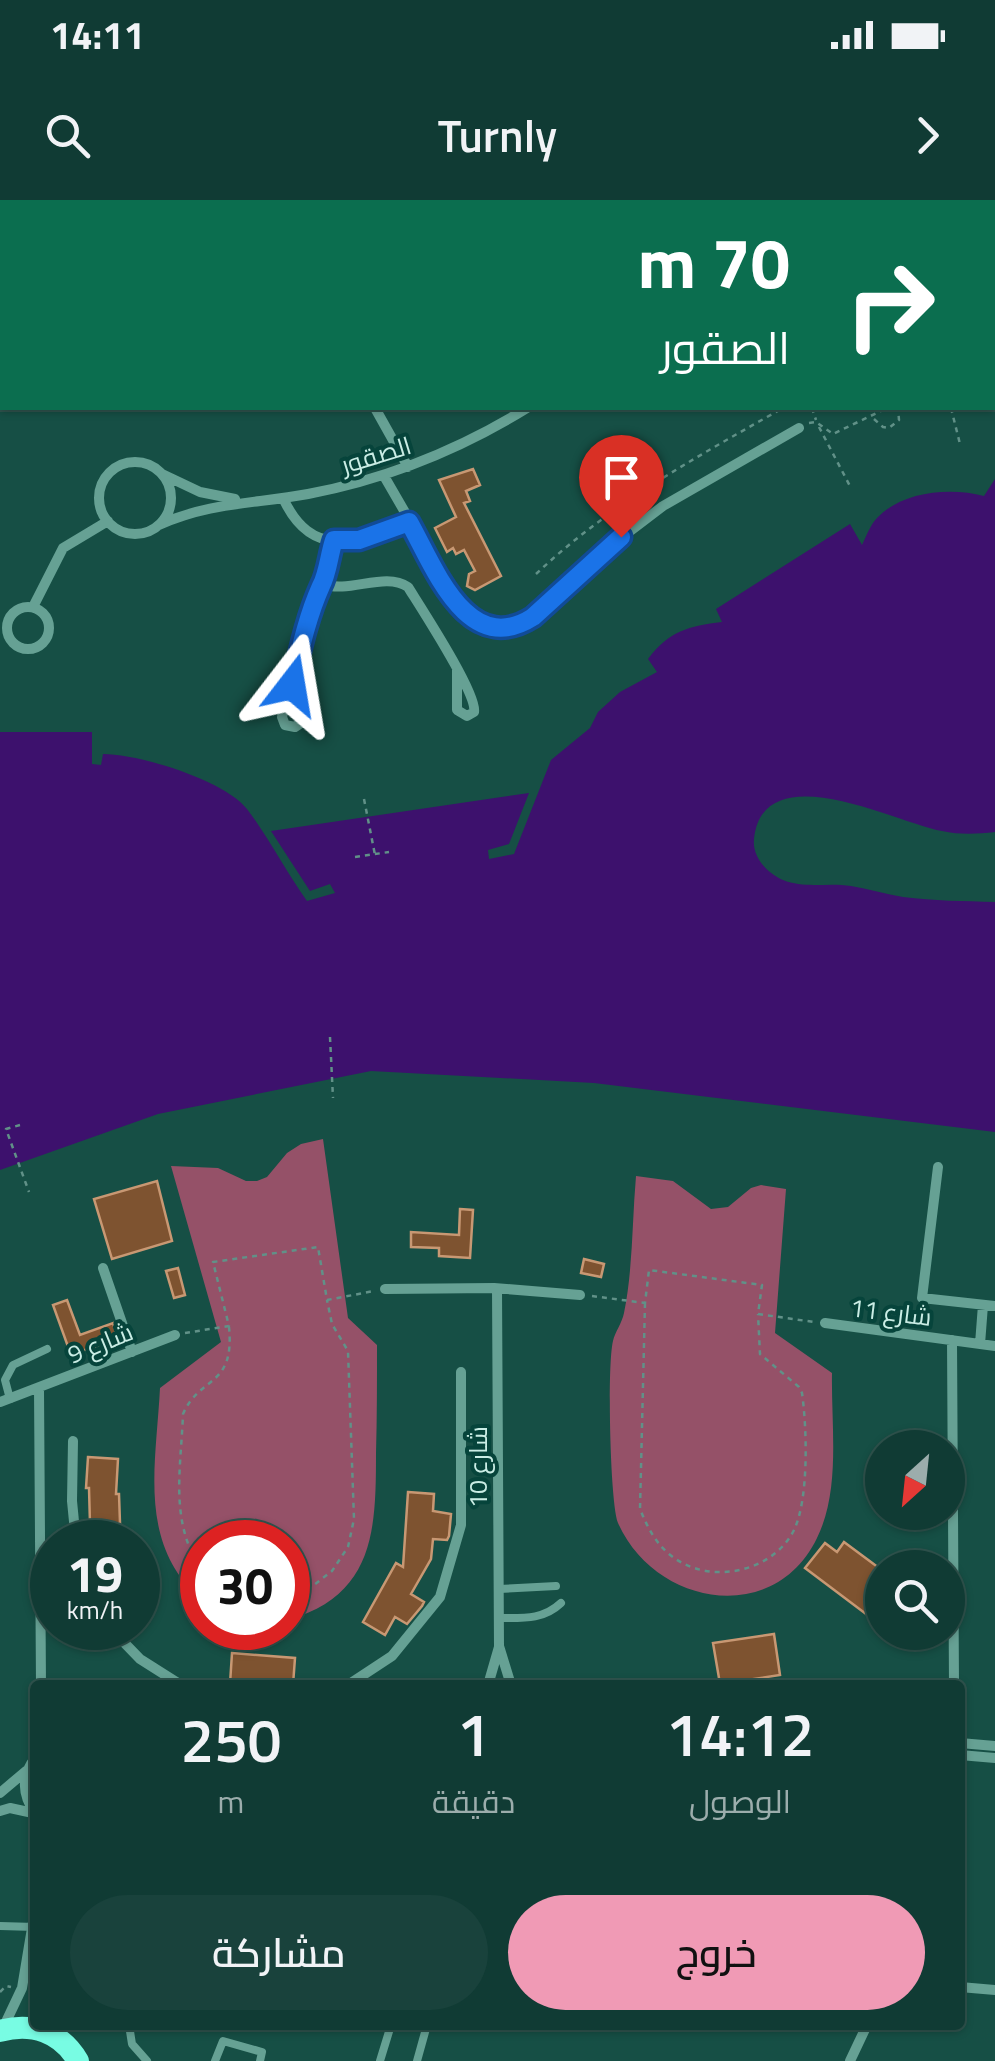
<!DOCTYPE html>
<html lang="ar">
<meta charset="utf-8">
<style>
body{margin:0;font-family:"Titillium Web",Cairo,sans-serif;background:#19423c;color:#f1f3f6;direction:rtl;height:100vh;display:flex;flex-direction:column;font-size:38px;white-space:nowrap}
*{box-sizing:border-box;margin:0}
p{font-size:32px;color:#9cadac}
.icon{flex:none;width:55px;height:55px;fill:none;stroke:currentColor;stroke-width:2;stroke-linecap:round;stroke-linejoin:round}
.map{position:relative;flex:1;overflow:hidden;direction:ltr}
.details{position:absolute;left:30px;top:1480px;width:935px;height:350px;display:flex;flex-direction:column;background:#103b34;border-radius:10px;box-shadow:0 2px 8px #0004,0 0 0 2px #30554f;direction:rtl}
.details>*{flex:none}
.banner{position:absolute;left:0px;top:0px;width:995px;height:210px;box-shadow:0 2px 8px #0004,0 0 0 2px #30554f;direction:rtl;background:#0b6e4f;color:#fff;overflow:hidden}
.needle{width:65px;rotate:207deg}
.fabs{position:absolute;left:865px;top:1230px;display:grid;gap:20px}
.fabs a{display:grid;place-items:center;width:100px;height:100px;border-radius:50%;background:#103b34;box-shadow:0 2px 8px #0004,0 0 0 2px #30554f;font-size:50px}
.speed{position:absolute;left:30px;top:1320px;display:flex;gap:20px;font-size:50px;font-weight:700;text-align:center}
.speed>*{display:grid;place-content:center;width:130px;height:130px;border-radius:50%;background:#103b34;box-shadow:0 2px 8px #0004,0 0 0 2px #30554f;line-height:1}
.speed small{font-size:25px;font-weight:400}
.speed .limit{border:15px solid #d22;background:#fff;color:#111}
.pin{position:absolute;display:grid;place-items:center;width:85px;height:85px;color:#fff;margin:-102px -42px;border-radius:50% 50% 50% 0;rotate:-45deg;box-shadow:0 0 10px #0007}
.pin .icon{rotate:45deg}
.me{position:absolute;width:110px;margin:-55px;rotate:14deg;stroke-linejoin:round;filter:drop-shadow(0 0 8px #0008)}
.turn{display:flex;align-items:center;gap:35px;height:210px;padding:0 40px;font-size:45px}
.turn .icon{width:130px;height:130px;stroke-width:2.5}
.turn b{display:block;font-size:70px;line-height:85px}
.eta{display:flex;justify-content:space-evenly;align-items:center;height:170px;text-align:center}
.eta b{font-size:60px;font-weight:600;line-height:70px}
.cta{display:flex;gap:20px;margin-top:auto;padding:20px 40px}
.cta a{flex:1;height:115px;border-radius:60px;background:#f09ab5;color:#111;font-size:40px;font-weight:600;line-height:115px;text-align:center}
.cta a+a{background:#19423c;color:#f1f3f6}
.status{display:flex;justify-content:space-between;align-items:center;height:70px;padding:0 50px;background:#103b34;direction:ltr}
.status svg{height:28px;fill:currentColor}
header{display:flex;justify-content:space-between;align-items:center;height:130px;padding:0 40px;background:#103b34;font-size:45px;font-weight:600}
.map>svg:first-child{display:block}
</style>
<div class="status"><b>14:11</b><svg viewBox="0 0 49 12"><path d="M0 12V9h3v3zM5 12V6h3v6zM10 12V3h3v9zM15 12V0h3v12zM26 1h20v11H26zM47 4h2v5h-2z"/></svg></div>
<header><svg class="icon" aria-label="forward" viewBox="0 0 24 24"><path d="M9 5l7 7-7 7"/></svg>Turnly<svg class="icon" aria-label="search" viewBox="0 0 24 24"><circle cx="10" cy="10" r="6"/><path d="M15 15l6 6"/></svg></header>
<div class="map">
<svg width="995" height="1861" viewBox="0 0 995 1861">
<rect width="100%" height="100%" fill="#164f45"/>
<path fill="#955168" d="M323 939 348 1118 377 1145C377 1181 377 1217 376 1254 376 1331 374 1395 288 1420V1342H202V1401C137 1343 156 1267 160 1188L221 1142 171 966 218 968 246 981H257L267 977 287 953 301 944Z
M636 976 673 981 711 1009 728 1007 751 988 761 985 786 989 775 1133 832 1173C831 1226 841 1289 817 1338 774 1427 655 1406 618 1323 610 1303 607 1165 613 1141 615 1132 622 1123 624 1113 633 1069 632 1021 636 976Z"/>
<path fill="#3d116d" d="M0 0H363L2 2 0 62Z
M995 279V632C977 634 960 635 942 631 900 624 763 552 754 639 752 657 767 673 783 680 805 689 828 682 851 686 868 689 886 694 903 697 934 701 964 701 995 702V932L594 883 371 871 158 914 0 970V532H92V564L101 565 103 554C139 554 224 580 247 609 269 638 286 672 307 701L335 693 330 684 310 691 271 631 529 593 509 644 488 650 489 659 514 654 551 560 590 528 598 512 620 492 657 472 648 459C669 431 689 426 722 422L716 409 850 324 862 345C867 335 870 325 878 317 903 291 951 287 984 296Z"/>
<path fill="#7e5330" stroke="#c89873" stroke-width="2.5" d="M473 269 480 285 466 291 470 301 464 303 501 376 475 390 467 386 469 374 475 371 464 350 456 354 453 348 447 352 435 328 456 317 439 280Z
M157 981 172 1041 112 1059 94 999Z
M460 1009 473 1010 470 1058 439 1056V1048L411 1047V1032L459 1035Z
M584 1059 604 1064 601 1077 581 1073Z
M178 1068 185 1095 174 1098 166 1071Z
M67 1100 80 1135 113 1123 118 1138 71 1155 53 1105Z
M88 1257 118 1259 116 1294H119L120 1323 90 1324 89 1288H86Z
M408 1292 434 1294 433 1311 451 1314 449 1336 447 1340 433 1339 431 1359 411 1394 424 1402 422 1406 407 1424 395 1417 385 1435 363 1422 396 1363 403 1367Z
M844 1342 879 1368 869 1380 882 1390V1426L805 1368 825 1343 837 1352Z
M774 1434 780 1475 720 1484 713 1443Z
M232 1453 295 1458 293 1485 230 1484Z"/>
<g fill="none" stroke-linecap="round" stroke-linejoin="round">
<path stroke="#619188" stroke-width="2.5" stroke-dasharray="5 5" stroke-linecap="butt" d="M812 208 816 220
M951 208 960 244
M874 219 883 227 889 228 899 220 898 208
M809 223 816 222 833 234 885 209 895 208
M819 227 851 288
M536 374C609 305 696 257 783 208
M364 599 375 655
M355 657 389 652
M330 837 333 898
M20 925 6 929 29 992
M592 1096 645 1103 649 1070 762 1085 758 1114 814 1122
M645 1103 640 1309C647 1326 654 1341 669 1354 706 1386 772 1374 794 1330 809 1299 807 1228 802 1193L799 1187 760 1154 758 1114
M185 1133 229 1126 213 1062 318 1047 327 1100 374 1091
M202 1370C169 1323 181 1269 183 1214 200 1175 235 1188 229 1127
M288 1396 310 1388 332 1371 348 1347 354 1319 348 1151 332 1124 327 1100
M0 1792 6 1786 11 1787"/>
<path stroke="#66a194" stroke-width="8" d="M10 1199 5 1180 13 1165 47 1149
M499 1389 556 1386
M499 1418C523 1418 543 1420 561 1403
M0 1726 35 1727
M129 1825 132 1844 147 1861
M215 1861 223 1841 262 1852 260 1861
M380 1861 391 1825
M417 1861 427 1825"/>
<path stroke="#66a194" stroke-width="10" d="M688 0 691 2
M741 2 744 0
M992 158H995
M375 208 408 267
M99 298a36 36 0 1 1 72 0a36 36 0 1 1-72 0Z
M162 274 200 292 235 299
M384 276 461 409 486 425 508 427 533 417 596 357 663 306 799 228
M283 298C312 361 357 342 409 322
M159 325C210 302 255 304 308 294 386 279 459 250 527 208
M334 340 324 367 323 384C349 394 385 371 408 387 421 408 478 495 474 512L467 516 457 510V470
M7 428a21 21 0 1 1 42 0a21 21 0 1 1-42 0Z
M33 407 63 348 108 321
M292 485 302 514 301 523 295 527 285 525 282 517 313 401 323 384
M938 967 922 1098 995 1106
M103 1068 132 1152
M385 1089 494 1088 580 1095
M497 1089 499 1446 511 1485
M825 1123 995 1146
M952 1140 954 1485
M980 1144 983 1105
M39 1189 41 1485
M0 1202 175 1135
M73 1241 72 1301 76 1342
M110 1428 140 1459 181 1485
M348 1485 392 1456 440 1397 461 1325V1172
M488 1485 499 1447
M960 1543 995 1546
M960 1555 995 1558
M35 1558C21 1576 22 1595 35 1613
M0 1593 26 1571
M0 1611 10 1608 33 1613
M960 1787 995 1790
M3 1828 22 1788 35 1710
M850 1861 867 1825"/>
<path stroke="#78fce3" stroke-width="22" d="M0 1831C32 1822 61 1832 78 1861"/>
</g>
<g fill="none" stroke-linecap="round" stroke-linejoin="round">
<g stroke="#114b97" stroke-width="25">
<path id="route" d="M292 485C300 451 307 417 321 386 328 373 329 355 334 340H359L409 322C434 366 467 459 533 417L621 337"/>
</g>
<use href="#route" stroke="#1a73e8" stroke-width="18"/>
</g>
<g text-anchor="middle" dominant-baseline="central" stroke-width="8" stroke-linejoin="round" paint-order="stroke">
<g font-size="25" fill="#caede5" stroke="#06443b">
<text transform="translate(376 255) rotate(-17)">الصقور</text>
<text transform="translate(891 1112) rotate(7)">شارع 11</text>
<text transform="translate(100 1143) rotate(-22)">شارع 9</text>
<text transform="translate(478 1267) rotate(-90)">شارع 10</text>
</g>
</g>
</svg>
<div class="fabs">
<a><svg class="needle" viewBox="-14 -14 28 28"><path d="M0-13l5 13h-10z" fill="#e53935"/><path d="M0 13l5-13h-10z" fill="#9cadac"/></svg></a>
<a><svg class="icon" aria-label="search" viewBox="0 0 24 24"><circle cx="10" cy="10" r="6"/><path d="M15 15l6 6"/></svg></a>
</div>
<div class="speed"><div>19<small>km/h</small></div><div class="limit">30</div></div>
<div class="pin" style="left:621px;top:337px;background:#d93025"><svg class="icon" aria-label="arrive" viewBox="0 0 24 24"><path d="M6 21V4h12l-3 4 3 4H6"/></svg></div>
<svg class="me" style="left:292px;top:485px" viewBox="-20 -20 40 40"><path d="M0-17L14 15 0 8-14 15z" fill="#1a73e8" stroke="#fff" stroke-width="4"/></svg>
<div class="banner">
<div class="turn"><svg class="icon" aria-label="right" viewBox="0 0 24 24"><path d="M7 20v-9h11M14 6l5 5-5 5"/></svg><div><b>70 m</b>الصقور</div></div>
</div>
<section class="details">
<div class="eta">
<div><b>14:12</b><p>الوصول</p></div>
<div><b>1</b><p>دقيقة</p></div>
<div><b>250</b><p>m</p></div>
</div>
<div class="cta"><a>خروج</a><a>مشاركة</a></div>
</section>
</div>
